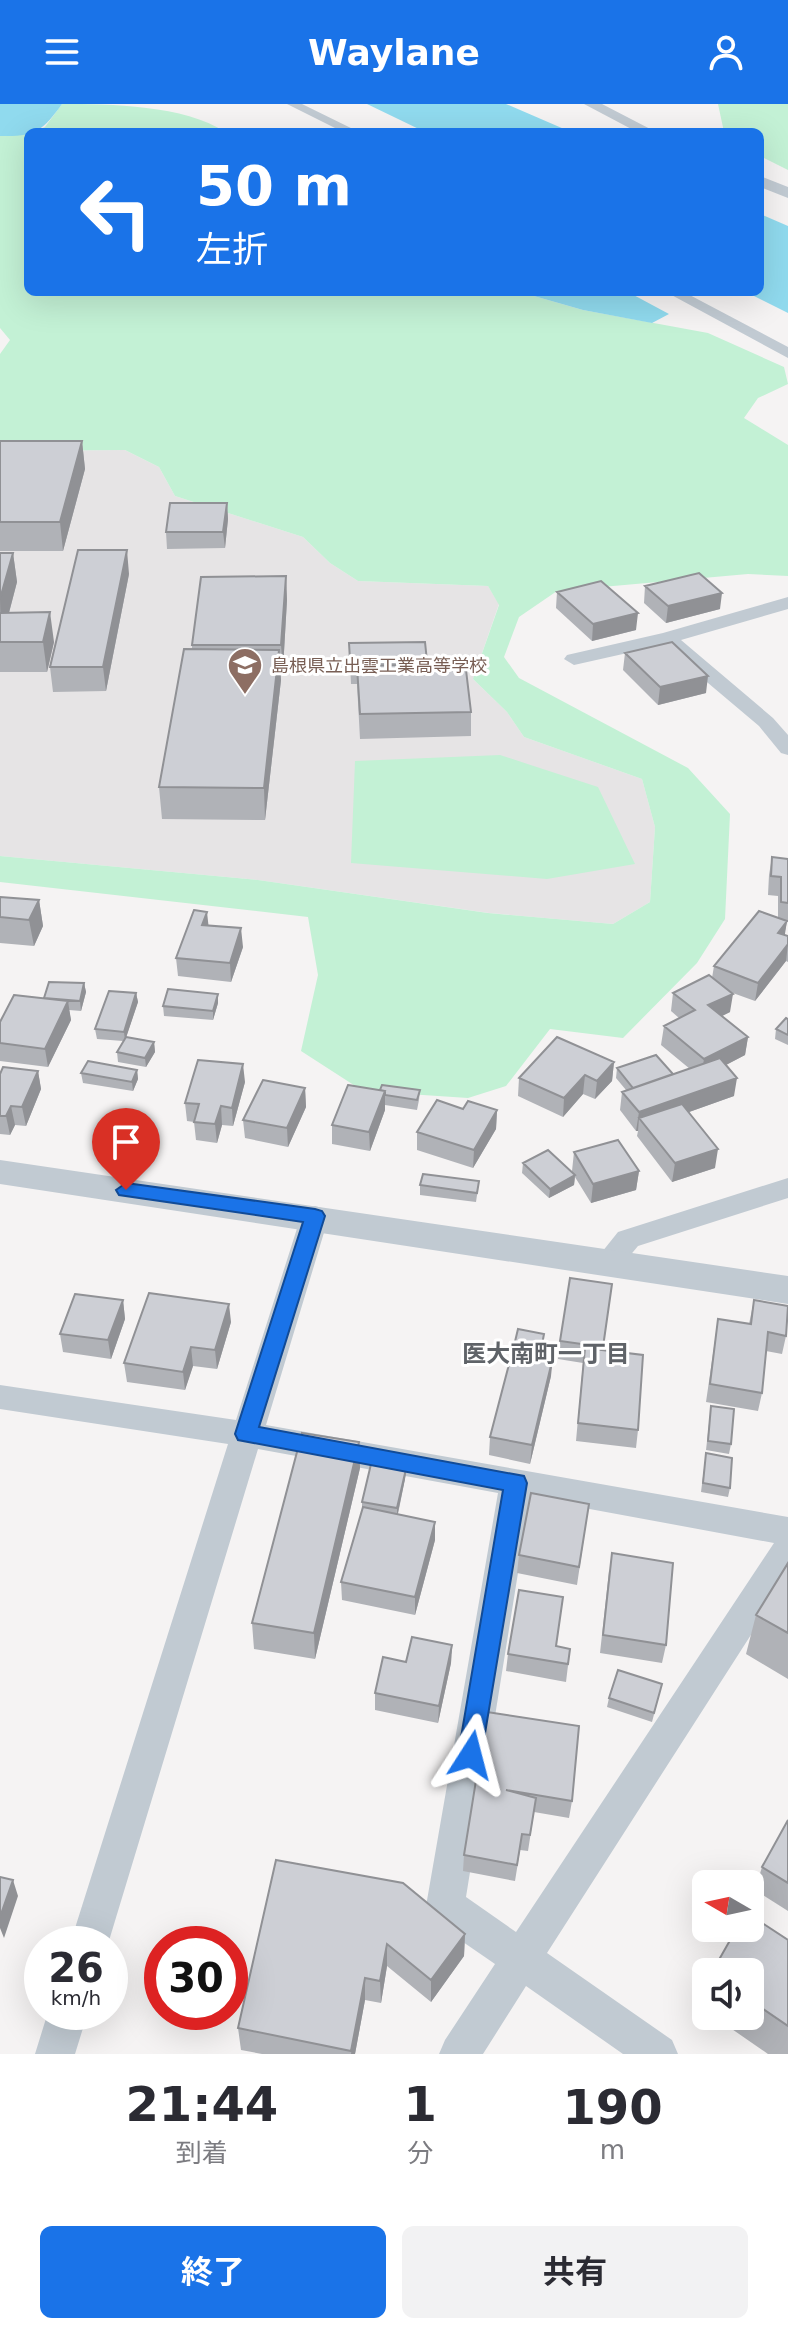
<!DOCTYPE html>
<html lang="ja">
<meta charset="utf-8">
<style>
body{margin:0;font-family:"DejaVu Sans","Noto Sans JP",sans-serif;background:#f2f2f3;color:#2b2b33;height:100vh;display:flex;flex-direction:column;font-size:30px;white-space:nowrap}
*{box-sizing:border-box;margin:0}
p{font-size:26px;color:#7c7c81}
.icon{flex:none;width:44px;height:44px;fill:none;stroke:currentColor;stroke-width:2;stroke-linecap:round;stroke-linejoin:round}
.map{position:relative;height:1950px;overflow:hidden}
.panel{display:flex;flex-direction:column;background:#fff;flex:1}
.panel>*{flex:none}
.top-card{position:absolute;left:24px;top:24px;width:740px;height:168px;border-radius:12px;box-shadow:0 8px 32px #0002;background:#1a73e8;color:#fff;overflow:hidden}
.needle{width:52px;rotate:279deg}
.fabs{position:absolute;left:692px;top:1766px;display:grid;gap:16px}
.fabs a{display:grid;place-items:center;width:72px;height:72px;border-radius:12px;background:#fff;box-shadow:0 8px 32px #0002;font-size:40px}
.speed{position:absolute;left:24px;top:1822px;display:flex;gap:16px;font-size:40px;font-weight:700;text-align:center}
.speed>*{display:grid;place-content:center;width:104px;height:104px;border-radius:50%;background:#fff;box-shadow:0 8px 32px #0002;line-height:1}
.speed small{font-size:20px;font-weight:400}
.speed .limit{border:12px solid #d22;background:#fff;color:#111}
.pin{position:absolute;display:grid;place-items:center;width:68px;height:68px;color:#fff;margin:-82px -34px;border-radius:50% 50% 50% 0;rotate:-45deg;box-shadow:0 0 8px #0007}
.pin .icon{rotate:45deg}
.me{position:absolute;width:88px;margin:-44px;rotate:9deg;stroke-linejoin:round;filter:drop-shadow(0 0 6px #0008)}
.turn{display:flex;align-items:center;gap:28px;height:168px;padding:0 40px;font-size:36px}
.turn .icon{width:104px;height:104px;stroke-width:2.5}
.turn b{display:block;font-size:56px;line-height:68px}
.eta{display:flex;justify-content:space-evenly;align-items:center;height:136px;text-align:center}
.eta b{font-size:48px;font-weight:700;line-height:56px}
.action{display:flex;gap:16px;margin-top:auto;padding:16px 40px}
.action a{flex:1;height:92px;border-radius:12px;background:#1a73e8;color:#fff;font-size:32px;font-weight:700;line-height:92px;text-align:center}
.action a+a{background:#f2f2f3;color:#2b2b33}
header{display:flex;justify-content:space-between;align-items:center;height:104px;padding:0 40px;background:#1a73e8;color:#fff;font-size:36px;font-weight:700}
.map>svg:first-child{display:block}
</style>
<header><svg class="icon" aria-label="menu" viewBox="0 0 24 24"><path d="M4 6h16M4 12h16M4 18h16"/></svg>Waylane<svg class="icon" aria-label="person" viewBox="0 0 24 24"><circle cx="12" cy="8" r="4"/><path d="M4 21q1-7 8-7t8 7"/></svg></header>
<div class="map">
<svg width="788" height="1950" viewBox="0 0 788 1950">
<rect width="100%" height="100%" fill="#f5f3f3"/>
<path fill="#e6e4e5" d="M125 346 159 363 175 392 303 433 330 459 358 477 488 482 499 500 473 575 507 608 524 633 642 675 655 723 650 798 613 820 489 809 258 776 0 752V347Z"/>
<path fill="#c3f1d5" d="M62 0C110 0 185 1 225 28H34L45 23Z
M718 0H788V66L760 52V28H724Z
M28 30V188H520L583 206 708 229 784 263 788 280 758 294 744 314 788 341V472L748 470 557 487 519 513 504 553 519 574 688 664 730 710 725 815 697 859 623 934 550 925 506 982 468 994 363 987 301 947 318 871 308 813 0 778V752L258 776 488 809 613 820 650 798 655 723 642 675 524 633 507 608 473 575 499 501 488 482 358 477 330 459 303 433 175 392 159 363 125 346 0 347V250L10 236 0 224V32Z
M500 651 598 683 635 760 547 775 351 759 355 657Z"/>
<path fill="#90daee" d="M0 0H62C42 28 34 33 0 32Z
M367 0H506L571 28H425Z
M760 110 788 122V209L746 188H760Z
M520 188H628L669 210 652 219 583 206Z"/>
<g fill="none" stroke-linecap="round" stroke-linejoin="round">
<path fill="#c1cad2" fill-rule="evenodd" d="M287 0H302L359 28H343Z
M666 188H684L788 243V254Z
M788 493V505L681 536 773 614 788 631V651L781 649 759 622 663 541 574 561 564 555 567 551 663 529Z
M788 1074V1094L638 1142 618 1166 608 1169 598 1166 594 1158 618 1128Z
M315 1102 325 1105 329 1112 266 1321 788 1413V1473L547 1849 672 1936 678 1950H623L526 1882 483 1950H439L445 1936 495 1860 431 1816 426 1802 498 1389 258 1345 108 1840H70L228 1340 0 1305V1281L236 1316 301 1112 305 1105ZM530 1394 774 1439 516 1828 466 1793Z
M48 1908H88L75 1950H35Z"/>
<path fill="#c1cad2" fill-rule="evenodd" d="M584 0H602L656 28H637Z
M760 72 788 83V94L760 83Z
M0 1056 788 1172V1200L0 1080Z"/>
</g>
<path fill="#b0b2b7" d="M0 337H82L85 365 63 447H0Z
M227 399 228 415 225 444 167 445 166 428Z
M0 449H13L17 478 9 509 54 538 47 568H0Z
M129 470 106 587 53 588 50 563Z
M286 472 287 496 283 565H280L281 576 265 716 162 715 159 683 192 545V541Z
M645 482 720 505 666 519 644 499Z
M557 488 636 526 592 537 556 504Z
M425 538 428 567 471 608V632L360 635 357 580H351L349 539Z
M625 549 706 589 658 601 623 566Z
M772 753 788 755V818H787L784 831 788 832V858L786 857 755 897 730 888V908L722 912 748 933 745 951 726 961 734 992 689 1008 715 1064 672 1078 637 1032 638 1027H636L620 1006 622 988 626 986 616 974 617 964 673 970 690 965 661 941 664 922 679 914 671 907 673 889 712 874 714 862 778 814V792L768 791 769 771Z
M0 793 39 796 43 822 34 842 0 839Z
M243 843 231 878 178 872 176 854Z
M84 879 86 888 81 907 69 906 71 916 48 963 0 957V918Z
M136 889 138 898 126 933 154 938 155 948 146 963 118 958 117 948 123 937 97 935 95 925Z
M218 899 213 916 164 912 163 902Z
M788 915V941L775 935 776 925Z
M614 958 612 977 595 995 583 990 563 1013 518 992 519 974Z
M137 966 138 975 133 987 83 979 81 969Z
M38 967 41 985 26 1022 15 1021 10 1031 0 1030V970Z
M245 978 233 1022 222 1021 217 1039 196 1036 194 1018 187 1017 185 999Z
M305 984 306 1003 288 1043 245 1034 243 1016Z
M380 986H420L419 996 417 1006 385 1001V1006L370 1047 332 1040V1021Z
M463 1005 497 1006 496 1025 473 1064 417 1046V1028Z
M574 1048 639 1067 636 1086 591 1099 575 1073 574 1081 549 1094 522 1069 523 1059 572 1067Z
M479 1077 476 1098 420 1091V1081Z
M612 1180 603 1246 638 1326 636 1344 576 1337 583 1259 558 1255 560 1237Z
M123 1196 125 1215 111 1255 63 1248 60 1230Z
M754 1196 786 1232 782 1250 766 1247 762 1289 758 1307 706 1298 718 1215 749 1220Z
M231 1218 217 1265 193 1262 185 1286 127 1278 124 1259Z
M543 1239 541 1251 551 1272 530 1360 489 1351 490 1333 513 1246Z
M711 1302 731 1340 729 1350 706 1346Z
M359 1338 360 1364 315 1555 254 1545 252 1519Z
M706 1349 730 1384 728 1393 701 1388Z
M406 1365 405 1375 398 1410 435 1436 415 1511 342 1496 341 1478 362 1407V1398Z
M589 1400 577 1481 517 1469 519 1451Z
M788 1459V1575L746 1550 756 1511Z
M609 1467 666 1541 662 1559 600 1549Z
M452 1541 451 1559 438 1619 375 1606V1589L406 1558Z
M556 1542 570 1545 566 1578 506 1567 508 1550Z
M662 1580 652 1618 607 1603 609 1594Z
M487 1608 572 1697 569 1714 534 1708 528 1747 520 1746 515 1777 463 1767 464 1751Z
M788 1716V1807L755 1786 762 1763Z
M276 1756 465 1830 464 1852 431 1898 387 1862 381 1899 365 1896 355 1950H262L241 1946 238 1924Z
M788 1836V1950H768L713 1912H750V1868Z
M706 1887V1908L701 1904Z"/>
<path fill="#909195" d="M82 337 85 365 63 447 60 418Z
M227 399 228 415 225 444 223 428Z
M127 446 129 470 106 587 103 563Z
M13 449 17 478 1 539 0 495Z
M286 472 287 496 283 565 281 541Z
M722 489 720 505 666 519 668 502Z
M50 508 54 538 47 568 43 538Z
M638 509 636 526 592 537 593 520Z
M279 546 281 576 265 716 264 684Z
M708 572 706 589 658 601 660 583Z
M39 796 43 822 34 842 29 816Z
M207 808 209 826 202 821Z
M787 817 784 836 778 829Z
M241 824 243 843 231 878 230 859Z
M788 840 786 857 755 897 758 879Z
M84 879 86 888 81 907 80 897Z
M136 889 138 898 125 937 124 928Z
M218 890V899L213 916V907Z
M733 890 730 908 706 920 708 901Z
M68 897 71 916 48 963 45 945Z
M748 933 745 951 701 974 704 955Z
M154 938 155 948 146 963 145 954Z
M614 958 612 977 595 995 597 977Z
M243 960 245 978 233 1022 232 1004Z
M137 966 138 975 133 987 132 978Z
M38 967 41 985 26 1022 22 1003Z
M585 971 583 990 563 1013 564 994Z
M737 974 734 992 647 1023 639 1014 638 1027H636L639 1008Z
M305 984 306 1003 288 1043 287 1024Z
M385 987V1006L370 1047 369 1028Z
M11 1002 15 1021 10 1031 6 1012Z
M221 1002 222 1021 217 1039 215 1020Z
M497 1006 496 1025 473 1064 474 1046Z
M718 1045 715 1064 672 1078 675 1059Z
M639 1067 636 1086 591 1099 593 1080Z
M575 1071 574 1081 549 1094 550 1085Z
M123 1196 125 1215 111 1255 108 1236Z
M229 1200 231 1218 217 1265 215 1246Z
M191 1243 193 1262 185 1286 183 1268Z
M553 1253 551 1272 530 1360 532 1341Z
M359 1338 360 1364 315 1555 314 1529Z
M406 1365 405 1375 397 1413V1404Z
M435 1418V1436L415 1511V1493Z
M452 1541 451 1559 438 1619 439 1602Z
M13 1776 18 1792 4 1834 0 1824V1813Z
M465 1830 464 1852 431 1898V1876Z
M387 1840V1862L381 1899 380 1877Z
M365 1874V1896L355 1950H351Z"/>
<path fill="#cdcfd5" stroke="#909195" stroke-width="2" d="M0 337H82L60 418H0Z
M170 399H227L223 428H166Z
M78 446H127L103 563H50Z
M0 449H13L0 495Z
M699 469 722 489 668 502 645 482Z
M286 472 281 541H192L201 473Z
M601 477 638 509 593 520 557 488Z
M50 508 43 538H0V509Z
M425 538 428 567 466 566 471 608 360 610 357 562 404 561 403 555 350 556 349 539Z
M672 538 708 572 660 583 625 549Z
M184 545 279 546 264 684 159 683Z
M772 753 788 755V799L781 798V773L771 772Z
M0 793 39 796 29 816 0 813Z
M194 806 207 808 202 821 241 824 230 859 176 854Z
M759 807 787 817 778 829 788 832V840L758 879 714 862Z
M709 871 733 890 708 901 748 933 704 955 664 922 695 906 673 889Z
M49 878 84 879 80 897 44 894Z
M168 885 218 890 213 907 163 902Z
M109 887 136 889 124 928 95 925Z
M14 891 68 897 45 945 0 939V918Z
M786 914 788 915V931L776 925Z
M126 933 154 938 145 954 117 948Z
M557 933 614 958 597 977 585 971 564 994 519 974Z
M656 951 673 970 633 984 617 964Z
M720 954 737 974 639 1008 622 988Z
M198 956 243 960 232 1004 221 1002 215 1020 194 1018 199 1000 185 999Z
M88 957 137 966 132 978 81 969Z
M3 963 38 967 22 1003 11 1002 6 1012H0V970Z
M263 976 305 984 287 1024 243 1016Z
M348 981 385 987 369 1028 332 1021Z
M382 981 420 986 417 996 385 991V987L380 986Z
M437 996 463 1005 468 997 497 1006 474 1046 417 1028Z
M682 1000 718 1045 675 1059 639 1014Z
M618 1036 639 1067 593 1080 574 1048Z
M548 1046 575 1071 550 1085 523 1059Z
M423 1070 479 1077 477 1089 420 1081Z
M570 1174 612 1180 603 1243 560 1237Z
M149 1189 229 1200 215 1246 191 1243 183 1268 124 1259Z
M75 1190 123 1196 108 1236 60 1230Z
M754 1196 788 1202 786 1232 768 1228 762 1289 710 1280 718 1215 751 1220Z
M518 1225 544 1230 540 1251 513 1246Z
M585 1244 643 1251 638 1326 578 1319Z
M513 1245 553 1253 532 1341 490 1333Z
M711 1302 734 1305 731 1340 708 1337Z
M302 1329 359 1338 314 1529 252 1519Z
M706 1349 732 1354 730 1384 703 1379Z
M371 1360 406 1365 397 1404 362 1398Z
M531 1389 589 1400 579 1463 519 1451Z
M363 1403 435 1418 415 1493 341 1478Z
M612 1449 673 1459 666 1541 603 1531Z
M788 1459V1529L756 1511Z
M519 1486 563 1493 556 1542 570 1545 568 1560 508 1550Z
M412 1533 452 1541 439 1602 375 1589 383 1553 406 1558Z
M618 1566 662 1580 654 1609 609 1594Z
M487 1608 579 1622 572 1697 506 1686 536 1694 530 1731 522 1730 517 1761 464 1751Z
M788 1716V1779L762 1763Z
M276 1756 403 1779 465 1830 431 1876 387 1840 380 1877 365 1874 351 1947 238 1924Z
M0 1773 13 1776 0 1813Z
M750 1811 788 1836V1922L750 1896V1868H712L737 1824H750Z"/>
<path fill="#1a73e8" stroke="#114b97" stroke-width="2" d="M126 1079 315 1105 322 1107 325 1112 259 1323 524 1372 527 1379 480 1659 471 1663 462 1659 458 1651 503 1386 238 1336 235 1330 303 1118 119 1091 116 1086Z"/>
<defs>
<g id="school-pin" transform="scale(1.8)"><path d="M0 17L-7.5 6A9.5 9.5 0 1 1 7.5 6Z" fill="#8d6e63" stroke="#fff"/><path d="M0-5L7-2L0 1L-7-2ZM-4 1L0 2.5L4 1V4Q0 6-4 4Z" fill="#fff"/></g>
</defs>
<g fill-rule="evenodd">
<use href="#school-pin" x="245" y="561"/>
</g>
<g text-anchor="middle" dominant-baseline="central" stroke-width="6" stroke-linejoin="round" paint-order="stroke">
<g font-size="18" fill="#785e54" stroke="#fff" text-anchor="start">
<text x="271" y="561">島根県立出雲工業高等学校</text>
</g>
<g font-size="24" font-weight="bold" fill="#5f6368" stroke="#fff">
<text x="546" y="1250">医大南町一丁目</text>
</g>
</g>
</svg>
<div class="fabs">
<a><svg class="needle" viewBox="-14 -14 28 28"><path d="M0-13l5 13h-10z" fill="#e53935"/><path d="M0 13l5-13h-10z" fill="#7c7c81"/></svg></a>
<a><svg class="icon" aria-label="sound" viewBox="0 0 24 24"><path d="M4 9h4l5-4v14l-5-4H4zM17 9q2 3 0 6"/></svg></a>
</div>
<div class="speed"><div>26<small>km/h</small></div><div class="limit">30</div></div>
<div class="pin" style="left:126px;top:1086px;background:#d93025"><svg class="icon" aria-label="arrive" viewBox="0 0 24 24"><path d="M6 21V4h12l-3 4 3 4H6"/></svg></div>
<svg class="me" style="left:471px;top:1651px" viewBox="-20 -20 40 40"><path d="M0-17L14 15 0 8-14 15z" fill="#1a73e8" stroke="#fff" stroke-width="4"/></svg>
<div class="top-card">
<div class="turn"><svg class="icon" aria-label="left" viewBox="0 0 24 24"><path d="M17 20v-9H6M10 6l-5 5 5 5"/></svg><div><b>50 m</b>左折</div></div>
</div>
</div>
<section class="panel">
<div class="eta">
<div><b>21:44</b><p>到着</p></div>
<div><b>1</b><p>分</p></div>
<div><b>190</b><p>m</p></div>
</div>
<div class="action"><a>終了</a><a>共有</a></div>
</section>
